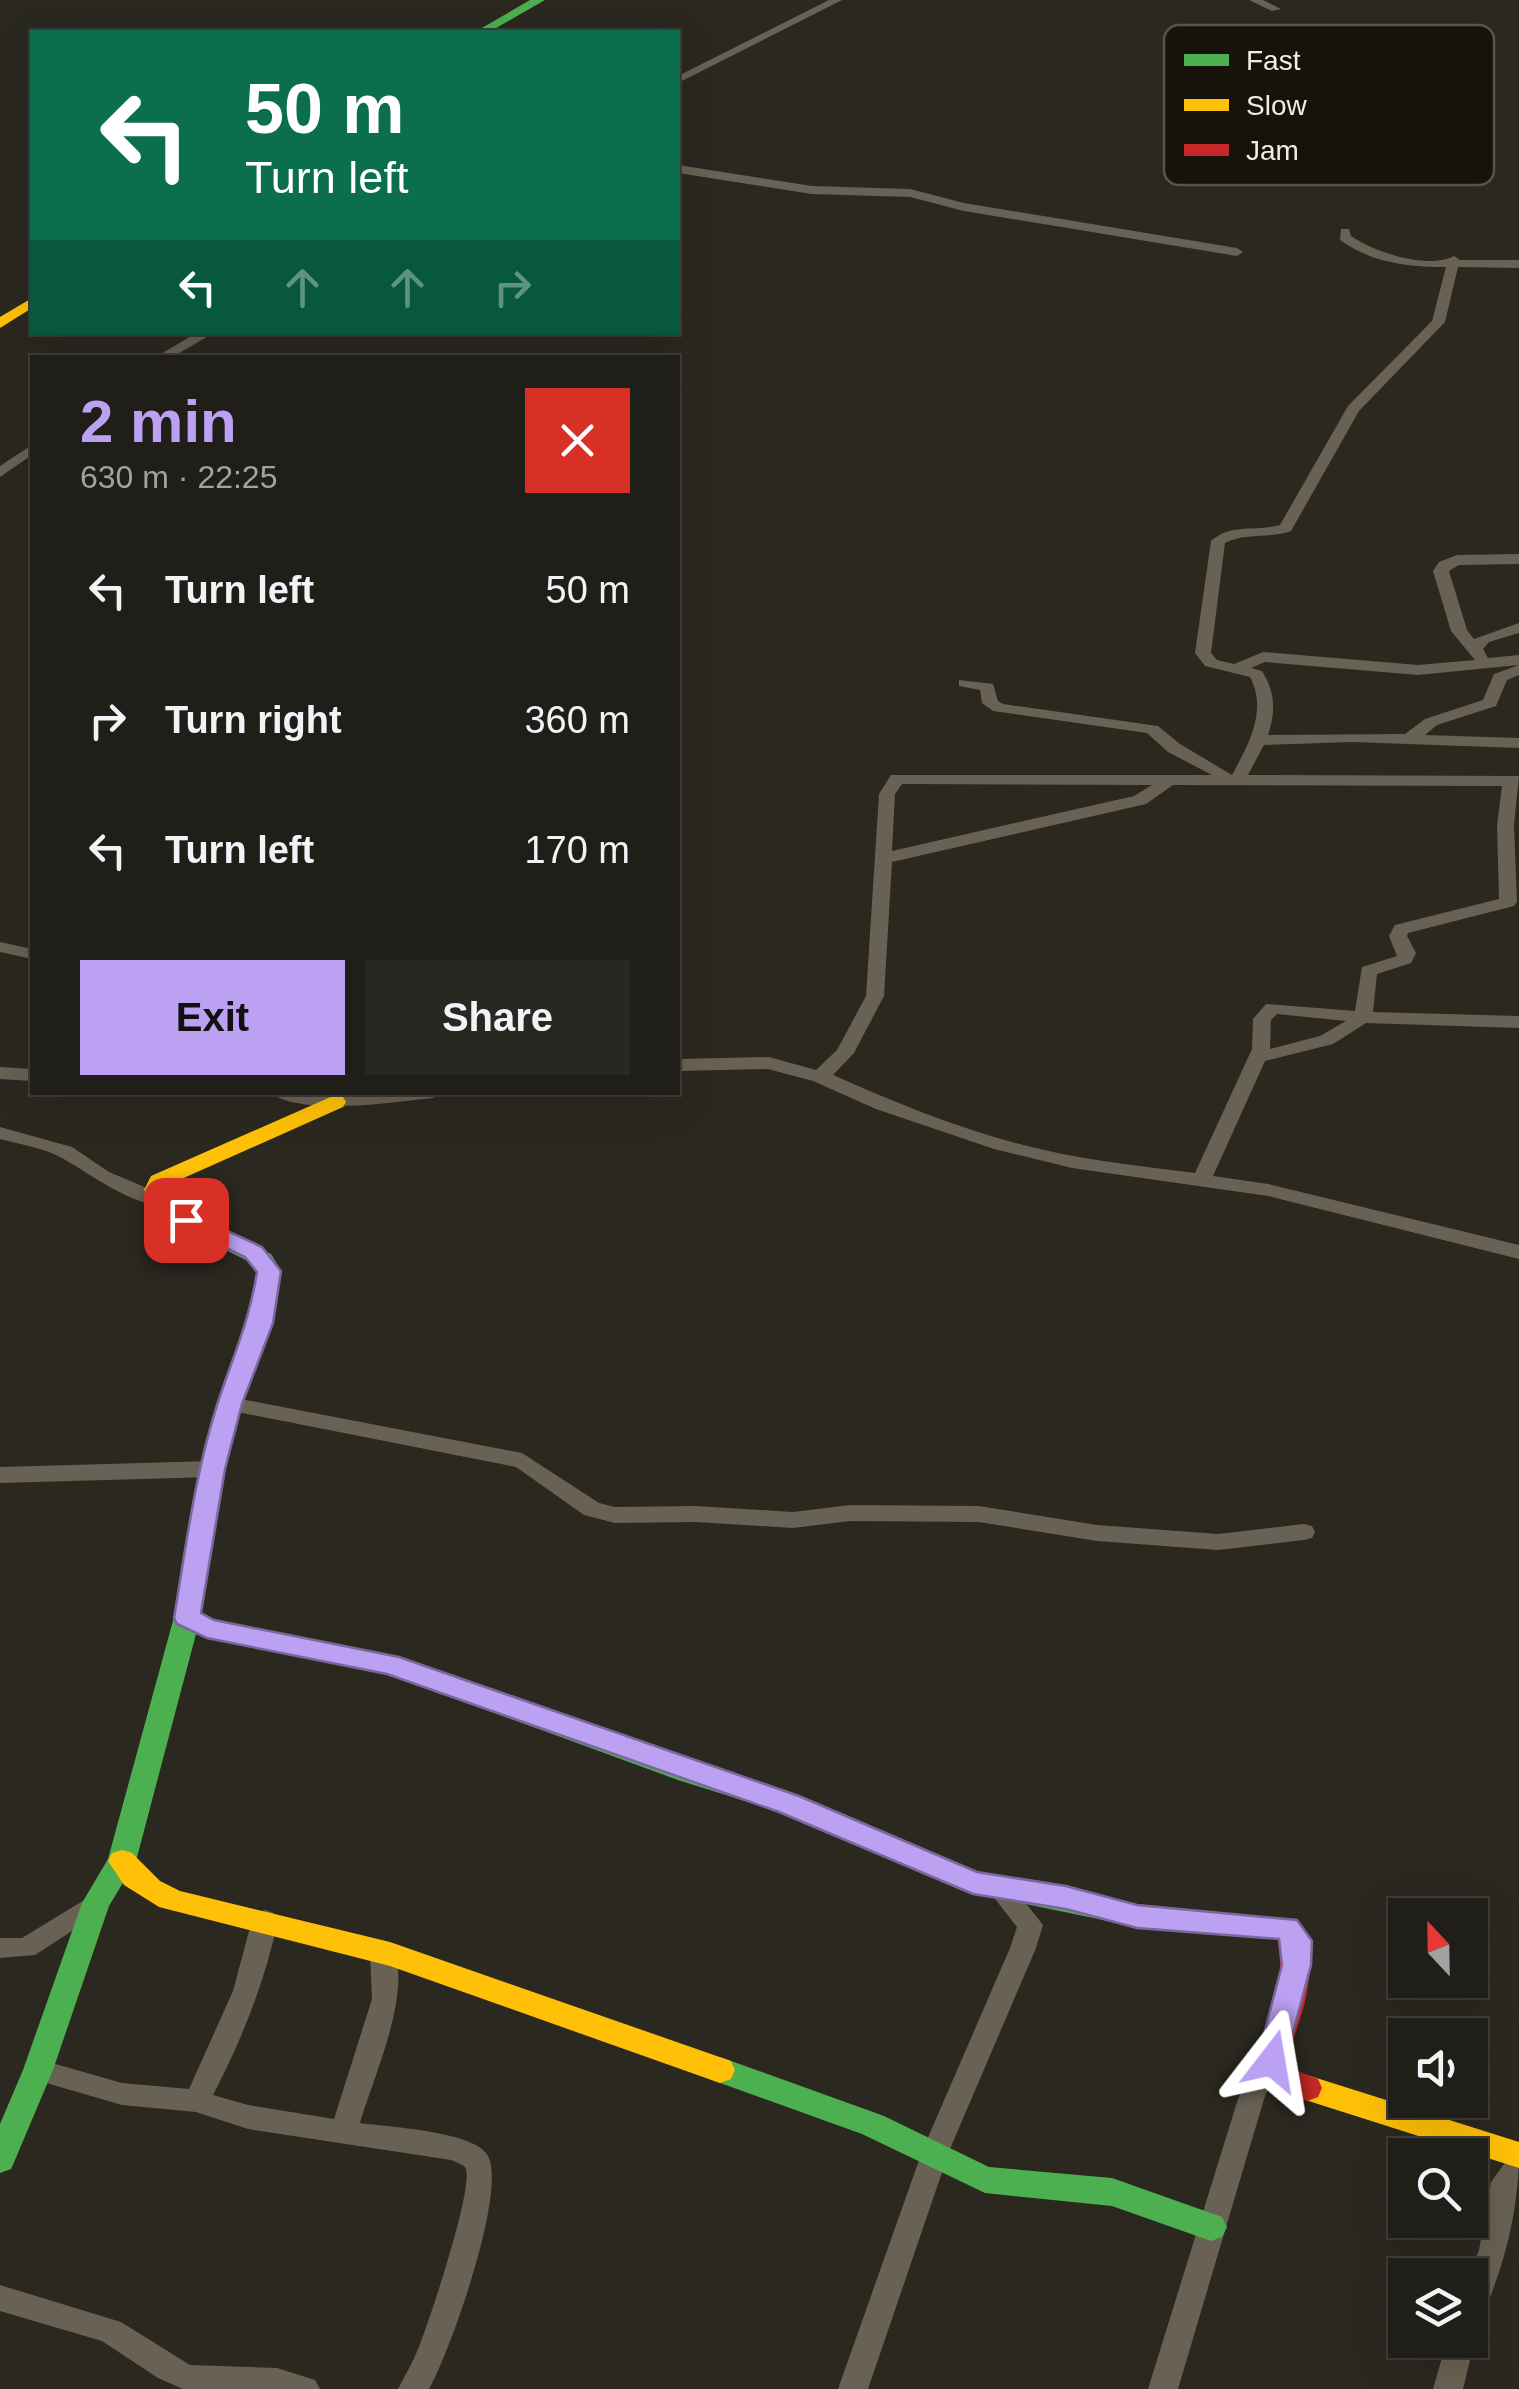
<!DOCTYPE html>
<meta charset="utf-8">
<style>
body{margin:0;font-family:Arial,sans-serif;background:#282721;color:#f1f3f6;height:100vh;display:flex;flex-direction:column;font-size:38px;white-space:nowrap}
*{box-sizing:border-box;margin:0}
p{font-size:32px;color:#a2a2a2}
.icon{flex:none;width:55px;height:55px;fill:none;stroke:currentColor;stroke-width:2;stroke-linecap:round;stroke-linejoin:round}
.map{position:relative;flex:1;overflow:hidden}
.sheet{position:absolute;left:30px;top:355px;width:650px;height:740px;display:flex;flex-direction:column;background:#201e18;border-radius:0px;box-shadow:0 10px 40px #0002,0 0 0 2px #3d3c37}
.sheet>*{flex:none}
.hud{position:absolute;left:30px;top:30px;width:650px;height:305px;border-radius:0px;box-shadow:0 10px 40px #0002,0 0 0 2px #3d3c37;background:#0b6e4f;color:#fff;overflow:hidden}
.needle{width:65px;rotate:338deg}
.controls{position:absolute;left:1388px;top:1898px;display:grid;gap:20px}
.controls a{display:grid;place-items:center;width:100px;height:100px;border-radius:0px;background:#201e18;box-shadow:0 10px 40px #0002,0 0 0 2px #3d3c37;font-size:50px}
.pin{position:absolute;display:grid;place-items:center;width:85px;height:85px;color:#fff;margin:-42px;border-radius:20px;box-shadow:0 5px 15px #0006}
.me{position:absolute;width:110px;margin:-55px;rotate:14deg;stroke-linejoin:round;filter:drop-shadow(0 0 8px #0008)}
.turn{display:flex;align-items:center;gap:35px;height:210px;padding:0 50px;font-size:45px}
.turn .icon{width:130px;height:130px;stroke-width:2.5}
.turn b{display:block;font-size:70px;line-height:85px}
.lanes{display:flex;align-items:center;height:95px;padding:0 50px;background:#0003;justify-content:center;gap:50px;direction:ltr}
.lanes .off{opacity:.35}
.round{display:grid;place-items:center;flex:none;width:105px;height:105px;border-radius:0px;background:#282721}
.head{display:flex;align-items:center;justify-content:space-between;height:170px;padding:0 50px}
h1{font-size:60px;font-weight:800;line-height:75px;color:#bca0f2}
.primary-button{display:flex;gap:20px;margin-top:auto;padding:20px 50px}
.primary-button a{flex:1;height:115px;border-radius:0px;background:#bca0f2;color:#111;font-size:40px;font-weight:800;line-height:115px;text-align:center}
.primary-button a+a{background:#282721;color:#f1f3f6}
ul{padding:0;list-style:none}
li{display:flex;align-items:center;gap:30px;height:130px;padding:0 50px}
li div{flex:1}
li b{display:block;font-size:38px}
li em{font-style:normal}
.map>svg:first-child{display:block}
</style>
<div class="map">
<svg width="1519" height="2389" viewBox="0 0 1519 2389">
<rect width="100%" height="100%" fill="#2b2820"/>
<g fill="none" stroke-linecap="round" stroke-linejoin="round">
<path fill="#696153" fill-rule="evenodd" d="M829 0H842L678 83V76Z
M1249 0H1263L1281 9 1272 11Z
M678 165 812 186 910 189 964 203 1237 248 1243 252 1237 256 964 211 910 197 812 194 678 173Z
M1341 229H1349L1351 236C1374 252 1428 270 1454 256L1460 260H1519V268L1458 267 1445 322 1359 411 1291 531C1270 539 1245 532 1225 543L1211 653 1217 660 1234 664 1263 652 1418 665 1475 660 1451 631 1433 571 1439 562 1457 555 1519 554V564L1459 565 1449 571 1467 630 1474 639 1519 623V633L1489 642 1483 649 1488 658 1519 655V665L1418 675 1265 662 1251 668 1262 671C1275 692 1276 711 1268 735L1405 734 1425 719 1483 700 1494 674 1519 665V675L1507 680 1496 706 1437 725 1425 735 1519 738V748L1352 742 1264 745 1248 775 1519 776 1514 825 1517 902 1514 906 1408 933 1407 936 1416 953 1411 963 1377 974 1373 1012 1519 1016V1028L1366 1023 1333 1044 1265 1061 1213 1176 1268 1184 1519 1245V1259L1268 1196 1072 1168 994 1149 876 1109 813 1081 768 1069 678 1071V1059L769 1057 816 1070 837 1050 866 996 879 794 891 775H1212L1168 752 1147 733 993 711 982 703 980 690 959 686V680L993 684 998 701 1003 704 1158 726 1180 744 1232 775C1248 745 1268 711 1250 677L1205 666 1195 653 1211 541C1231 523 1256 532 1280 525L1348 406 1432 321 1446 267C1407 267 1372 263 1340 240ZM902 784 1152 785 1134 796 892 851 895 794ZM1173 785 1502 786 1497 825 1499 899 1395 925 1389 936 1397 956 1362 967 1355 1011 1266 1004 1253 1019 1252 1049 1195 1173C1154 1168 1113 1163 1073 1156 990 1141 909 1109 833 1075L854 1053 884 996 892 862 1146 804ZM1277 1014 1346 1021 1320 1036 1270 1049 1271 1020Z
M198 332H215L171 358H154Z
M32 445V455L0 477V466Z
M0 942 32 949V959L0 952Z
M0 1067 32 1069V1081L0 1079Z
M269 1092 335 1096 442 1092 433 1098C393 1102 301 1117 269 1092Z
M0 1127 72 1147 109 1172 166 1196 169 1200 166 1204C138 1211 85 1170 60 1157 43 1148 19 1144 0 1139Z
M230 1397 522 1453 599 1503 615 1507 696 1506 793 1512 850 1505 979 1506 1097 1525 1218 1534 1304 1524 1312 1526 1315 1532 1312 1538 1304 1540 1218 1550 1097 1541 979 1522 850 1521 793 1528 696 1522 615 1523 584 1515 516 1467 222 1409 219 1404 222 1399Z
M212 1461 220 1464 223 1469 220 1474 212 1477 0 1483V1467Z
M1001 1880 1010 1883 1043 1925 1036 1948 950 2149 868 2389H838L923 2149 1010 1948 1017 1927 988 1890 992 1883Z
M94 1894 103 1897 107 1904 103 1911 35 1955 0 1958V1938H22Z
M265 1910 274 1913 278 1920C265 1982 242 2039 213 2095L248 2105 334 2119 372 1999 370 1953 374 1946 383 1942 392 1946C414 1989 373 2078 360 2123 388 2127 469 2131 486 2153 511 2182 449 2355 429 2389H398C405 2375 413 2362 419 2347 428 2324 476 2183 465 2167 463 2165 454 2161 451 2160L248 2129 196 2112 122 2105 29 2078 25 2070 29 2062 38 2059 122 2083 189 2089 233 1991 252 1920 256 1913Z
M1272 2050 1281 2053 1285 2061 1274 2075 1264 2099 1178 2389H1148L1238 2099 1255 2060Z
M1519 2153C1519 2211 1504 2268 1480 2321L1470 2325V2275L1479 2250 1491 2182 1509 2157Z
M0 2285 121 2322 190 2365 277 2368 315 2380 320 2389H183L158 2378 102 2341 0 2311Z
M1470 2330 1475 2340 1463 2389H1433L1447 2340H1470Z"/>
<path fill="#4caf50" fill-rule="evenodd" d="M530 0H545L489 32H475Z
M159 1190 167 1192 197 1218 271 1254 281 1271 273 1323 242 1404 224 1469 201 1613 213 1620 398 1657 695 1765 799 1796 977 1872 1123 1902 1127 1910 1123 1918 1113 1922 963 1891 780 1812 678 1780 386 1673 196 1634 136 1861 109 1906 53 2070 15 2160 11 2169 0 2173V2124L23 2070 82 1903 108 1859 174 1617 200 1469 218 1404 249 1323 257 1271 254 1264 181 1228 148 1197Z
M720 2057 884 2116 989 2167 1112 2178 1222 2217 1227 2227 1222 2237 1211 2241 1112 2206 985 2193 862 2134 709 2079 705 2070 709 2061Z"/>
<path fill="#ffc107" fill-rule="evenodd" d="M32 298V308L0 328V317Z
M335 1095 343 1097 346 1102 343 1107 168 1185 170 1197 167 1202H151L144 1190 151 1176Z
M122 1850 132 1853 160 1881 180 1891 390 1942 731 2061 735 2070 731 2079 720 2083 390 1966 159 1907 124 1885 108 1861 112 1853Z
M1307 2075 1519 2142V2168L1296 2097 1292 2088 1296 2079Z"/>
<path fill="#c62828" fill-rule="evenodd" d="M1113 1898 1137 1904 1297 1920C1323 1971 1302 2009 1287 2060L1293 2069 1318 2079 1322 2088 1318 2097 1307 2101 1271 2087 1257 2061 1281 1975 1278 1939 1137 1928 1103 1918 1099 1910 1103 1902Z"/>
</g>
<path fill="#bca0f2" stroke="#7a689d" stroke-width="2.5" d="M186 1212 262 1247 281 1271 273 1323 242 1404 225 1469 201 1613 214 1620 399 1657 799 1796 977 1872 1066 1886 1137 1905 1297 1920 1312 1941 1311 1965 1283 2070 1272 2073 1261 2070 1257 2061 1282 1965 1279 1939 1137 1928 1066 1909 973 1894 779 1812 387 1674 207 1638 177 1624 174 1618C186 1546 195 1474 217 1405 233 1356 249 1323 257 1272L245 1257 178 1225V1214Z"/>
<rect x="1164" y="25" width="330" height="160" rx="15" fill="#15130c" stroke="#57544d" stroke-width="2.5"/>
<rect x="1184" y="54" width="45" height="12" fill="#4caf50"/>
<rect x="1184" y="99" width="45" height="12" fill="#ffc107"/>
<rect x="1184" y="144" width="45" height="12" fill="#c62828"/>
<g font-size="28" fill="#f0ede4">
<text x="1246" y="70">Fast</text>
<text x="1246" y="115">Slow</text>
<text x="1246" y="160">Jam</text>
</g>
</svg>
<div class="controls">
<a><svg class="needle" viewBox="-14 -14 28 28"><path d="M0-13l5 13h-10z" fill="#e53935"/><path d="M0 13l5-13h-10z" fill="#a2a2a2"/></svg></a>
<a><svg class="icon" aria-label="sound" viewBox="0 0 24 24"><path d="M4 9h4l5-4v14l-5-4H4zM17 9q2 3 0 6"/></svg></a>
<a><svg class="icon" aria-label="search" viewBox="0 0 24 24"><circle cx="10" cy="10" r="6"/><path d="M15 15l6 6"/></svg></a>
<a><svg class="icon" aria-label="layers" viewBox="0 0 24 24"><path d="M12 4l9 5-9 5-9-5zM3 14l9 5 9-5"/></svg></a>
</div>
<div class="pin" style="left:186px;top:1220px;background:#d93025"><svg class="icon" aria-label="arrive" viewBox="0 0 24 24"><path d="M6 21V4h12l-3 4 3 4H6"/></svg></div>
<svg class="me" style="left:1272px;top:2061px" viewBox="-20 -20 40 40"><path d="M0-17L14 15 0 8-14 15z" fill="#bca0f2" stroke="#fff" stroke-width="4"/></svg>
<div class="hud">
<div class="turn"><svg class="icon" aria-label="left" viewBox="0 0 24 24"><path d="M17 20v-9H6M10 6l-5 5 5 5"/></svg><div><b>50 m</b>Turn left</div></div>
<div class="lanes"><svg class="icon" aria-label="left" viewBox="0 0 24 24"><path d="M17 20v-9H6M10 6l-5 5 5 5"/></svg><svg class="icon off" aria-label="ahead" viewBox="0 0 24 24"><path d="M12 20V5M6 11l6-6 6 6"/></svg><svg class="icon off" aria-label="ahead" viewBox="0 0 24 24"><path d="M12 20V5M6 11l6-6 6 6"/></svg><svg class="icon off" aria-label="right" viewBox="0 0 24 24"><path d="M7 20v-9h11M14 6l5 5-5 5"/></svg></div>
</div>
<section class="sheet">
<div class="head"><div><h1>2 min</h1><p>630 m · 22:25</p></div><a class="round" style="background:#d93025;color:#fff"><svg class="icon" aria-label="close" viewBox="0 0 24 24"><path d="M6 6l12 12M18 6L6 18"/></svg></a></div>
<ul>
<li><svg class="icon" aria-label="left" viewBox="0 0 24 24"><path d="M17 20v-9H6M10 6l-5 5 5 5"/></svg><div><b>Turn left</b></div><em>50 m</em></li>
<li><svg class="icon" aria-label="right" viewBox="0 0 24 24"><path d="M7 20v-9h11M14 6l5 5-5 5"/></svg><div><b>Turn right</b></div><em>360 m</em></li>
<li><svg class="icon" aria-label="left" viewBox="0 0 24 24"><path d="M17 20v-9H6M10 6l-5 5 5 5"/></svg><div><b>Turn left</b></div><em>170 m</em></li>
</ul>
<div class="primary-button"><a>Exit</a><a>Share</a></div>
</section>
</div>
